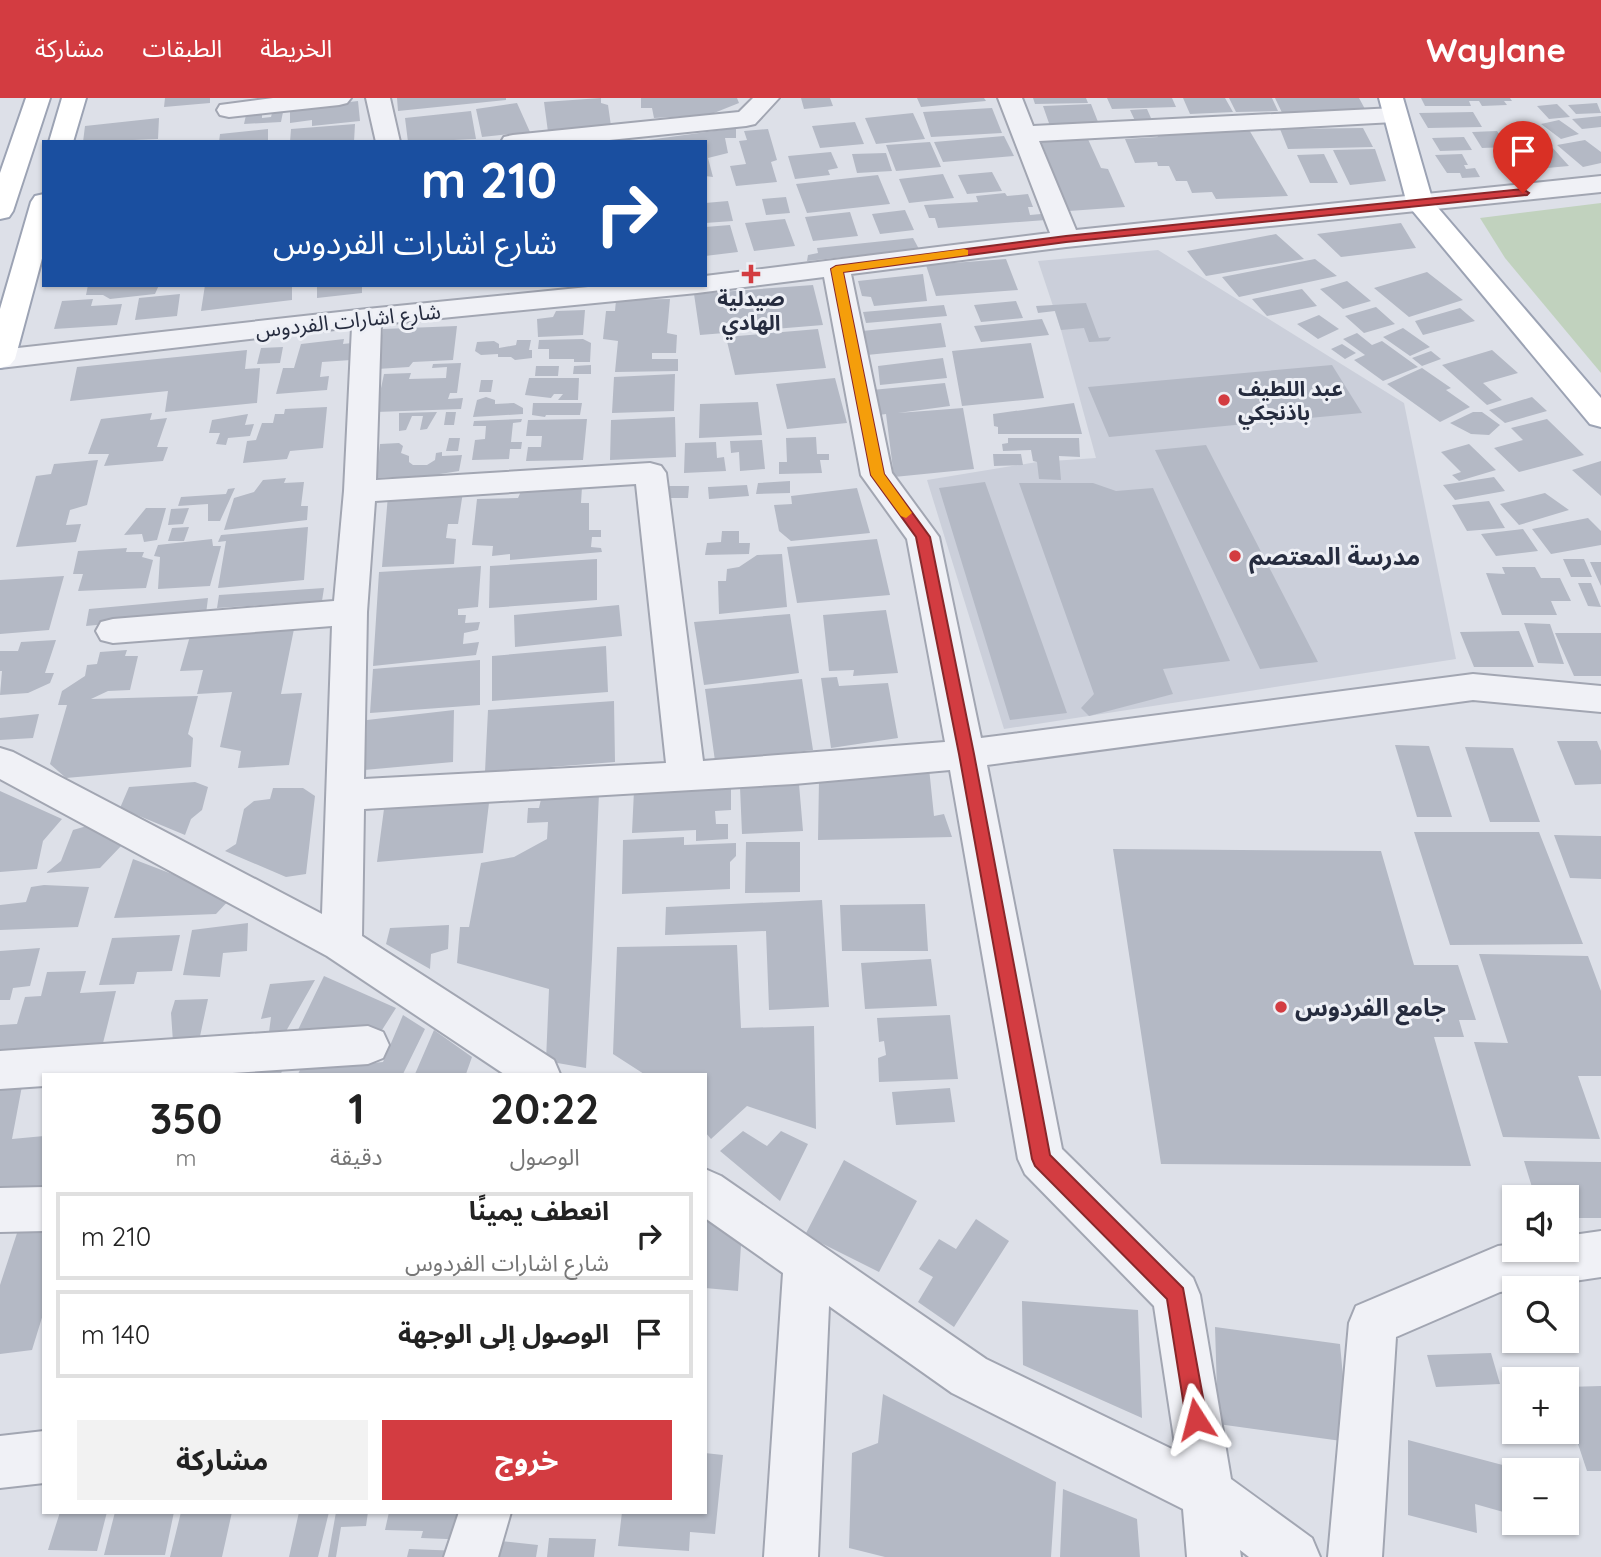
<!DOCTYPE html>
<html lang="ar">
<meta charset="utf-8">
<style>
body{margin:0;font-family:Quicksand,"Noto Sans Arabic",sans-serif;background:#f2f2f2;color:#222;direction:rtl;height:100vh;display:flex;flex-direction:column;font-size:26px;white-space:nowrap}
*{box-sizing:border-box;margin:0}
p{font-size:23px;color:#767676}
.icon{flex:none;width:38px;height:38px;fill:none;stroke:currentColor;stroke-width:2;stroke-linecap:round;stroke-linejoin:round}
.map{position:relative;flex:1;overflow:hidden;direction:ltr}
.side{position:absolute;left:42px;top:975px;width:665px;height:441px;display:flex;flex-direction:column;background:#fff;border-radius:0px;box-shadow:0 2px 5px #0004;direction:rtl}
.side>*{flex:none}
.hud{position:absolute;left:42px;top:42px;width:665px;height:147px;border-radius:0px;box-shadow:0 2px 5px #0004;direction:rtl;background:#1a4fa0;color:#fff;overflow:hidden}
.tools{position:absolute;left:1502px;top:1087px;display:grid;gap:14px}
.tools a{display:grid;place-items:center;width:77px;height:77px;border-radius:0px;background:#fff;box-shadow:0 2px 5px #0004;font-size:35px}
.pin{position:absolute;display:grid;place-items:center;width:60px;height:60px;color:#fff;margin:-72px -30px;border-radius:50% 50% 50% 0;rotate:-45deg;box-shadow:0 0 7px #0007}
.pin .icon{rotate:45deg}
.me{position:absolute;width:77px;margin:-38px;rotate:351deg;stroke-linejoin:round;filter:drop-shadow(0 0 5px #0008)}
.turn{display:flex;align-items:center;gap:24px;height:147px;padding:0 35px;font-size:32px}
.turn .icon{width:91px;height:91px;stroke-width:2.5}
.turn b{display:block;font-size:49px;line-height:60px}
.eta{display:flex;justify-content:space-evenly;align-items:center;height:119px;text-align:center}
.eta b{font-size:42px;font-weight:700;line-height:49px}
.action{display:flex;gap:14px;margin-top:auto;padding:14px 35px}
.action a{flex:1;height:80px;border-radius:0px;background:#d33c41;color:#fff;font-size:28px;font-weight:700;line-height:80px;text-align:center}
.action a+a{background:#f2f2f2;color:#222}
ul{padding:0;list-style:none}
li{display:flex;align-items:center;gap:21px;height:88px;margin:0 14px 10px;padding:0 21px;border:4px solid #e0e0e0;border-radius:0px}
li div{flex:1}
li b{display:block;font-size:26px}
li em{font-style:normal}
header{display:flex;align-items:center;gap:42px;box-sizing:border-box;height:98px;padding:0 35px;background:#d33c41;color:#fff}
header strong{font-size:33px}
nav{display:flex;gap:38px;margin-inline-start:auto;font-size:24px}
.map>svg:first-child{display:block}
</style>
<header>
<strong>Waylane</strong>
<nav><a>الخريطة</a><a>الطبقات</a><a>مشاركة</a></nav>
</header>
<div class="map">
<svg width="1601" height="1459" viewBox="0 0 1601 1459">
<rect width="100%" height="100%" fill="#dde0e8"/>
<path fill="#cbcfda" d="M1158 152 1404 305 1456 561 1004 631 927 382 1037 364 1096 360 1061 232 1038 163Z"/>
<path fill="#c1d2be" d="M1601 105V275L1505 160 1480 120Z"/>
<path fill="#b4b9c5" d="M165 0H210V5L164 9Z
M397 0H506V2L398 13Z
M601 0V5L608 7 611 28 548 34 544 4Z
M641 0H737L739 5 709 17 654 20 652 10H641Z
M801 0H830L833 8 804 11Z
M917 0H984L986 3 921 9Z
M1033 0H1086L1088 5 1035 6Z
M1107 0H1172L1176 9 1112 11Z
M1183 0H1225L1233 14 1190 16Z
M1229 0H1272L1278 13 1236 14Z
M1275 0H1359L1371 22 1286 23Z
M1421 0H1510L1512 3H1504L1507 7 1482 8 1479 3H1469L1471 8H1425Z
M358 3 360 23 312 28V22L290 25V11Z
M517 5 530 34 482 39 476 11Z
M1597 5 1601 15 1576 16 1568 7Z
M1091 6 1100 29 1051 31 1043 8Z
M1557 6 1570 19 1549 21 1537 8Z
M992 10 1002 35 931 39 923 14Z
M1147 11 1154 27H1137L1130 12Z
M471 13 476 41 408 44 405 20Z
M283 14 281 24 244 26 246 17 262 16V20L271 19 272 15Z
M1473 14 1482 29 1428 30 1419 15Z
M913 15 925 41 876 46 865 20Z
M1601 18V29L1582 31 1572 21Z
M159 20 158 41 83 44 85 28Z
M1559 22 1579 36 1561 41 1541 26Z
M855 24 864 46 820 50 812 28Z
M355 26 354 44H290L291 31Z
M736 30V40H725L728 55 708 60 713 79 705 78V44H633Z
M1248 30 1288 98 1216 101 1212 94 1192 95 1187 83H1176L1169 68H1158L1157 64 1135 65 1125 41 1158 39 1155 33Z
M1363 30 1373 49 1288 51 1280 31Z
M268 31V44H219L220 36Z
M768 31 777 62 771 64 777 84 736 88 730 68 746 66 739 43 747 42 744 33Z
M1528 31 1540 43 1519 45 1508 33Z
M1497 33 1508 49 1482 50 1472 34Z
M1004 38 1014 58 943 64 934 44Z
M1087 39 1101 70 1108 71 1125 109 1069 113 1040 41Z
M1464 39 1472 52 1440 53 1432 40Z
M1585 42 1601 54V65L1583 69 1557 47Z
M930 44 941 69 896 73 886 47Z
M1551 48 1569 68 1536 71 1518 51Z
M1375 51 1386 83 1350 87 1333 52Z
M1517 53 1531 71 1512 72 1499 54Z
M831 54 838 70 828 72 830 77 795 81 788 58Z
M886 55 892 73 857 75 852 56Z
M1324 56 1338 85H1310L1297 57Z
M1462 56 1468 67H1464L1466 71 1475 70 1480 79 1462 80 1460 75H1447L1435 57Z
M992 74 1002 93 967 96 958 77Z
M943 76 954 100 909 105 899 81Z
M878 77 890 106 807 115 796 86Z
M1005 95 1007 98 1028 96 1033 109H1028L1030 117 1041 116 1046 122 938 130 935 120H929L924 107 978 104 976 98Z
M786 99 790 115 766 117 762 101Z
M728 103 733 123 705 125V105Z
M905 112 914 132 880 136 872 116Z
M850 114 858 138 813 143 805 119Z
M785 121 795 148 754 153 745 125Z
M1401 125 1416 150 1341 159 1317 136Z
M730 127 738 154 705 158V129Z
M1276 136 1304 161 1206 178 1187 153Z
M913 140 919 151 807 163 808 157 818 155 817 150Z
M1006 161 1018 192 936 198 926 167Z
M1315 161 1337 178 1239 199 1222 179Z
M1427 174 1463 202 1409 219 1374 190Z
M923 176 927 203 874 208 871 199 862 198 858 183Z
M1347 183 1371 203 1343 211 1320 191Z
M88 187H159L155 196 110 201 103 197H86Z
M205 187H292V202L201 213Z
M317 187H362V195L317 200Z
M813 187 823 227 700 237 694 196Z
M1302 191 1317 208 1267 218 1252 201Z
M180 196 177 218 135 222 139 200Z
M93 201 91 208 122 206 117 227 54 231 62 203Z
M670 201 667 235 677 237 676 255H652V261H678V273L615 274 618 243 603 241 606 213H615L616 202Z
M1016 203 1023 220 981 224 974 207Z
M1086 205 1099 240 1111 239 1108 243 1089 244 1084 230 1061 232 1055 213 1038 215 1036 208Z
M944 207 947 218 866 225 863 214Z
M1376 209 1395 226 1364 235 1345 218Z
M1460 210 1475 223 1423 237 1415 223Z
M585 212 583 237 538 239 537 221 553 219 556 213Z
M1319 217 1339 231 1318 241 1297 226Z
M1042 221 1049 237 981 244 974 228Z
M941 225 946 249 867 257 862 233Z
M457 228 453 262 413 264 409 269 377 271 383 231Z
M1403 230 1430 249 1410 258 1383 239Z
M818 231 826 270 735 277 726 239Z
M1357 235 1372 247 1382 243 1418 269 1383 283 1354 262 1365 257 1343 241Z
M344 241 343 246 352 245 351 262 322 264 320 279 329 278 327 292 276 296 283 270H294L301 246Z
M583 241 591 245 590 264H574V261H549V251H538L539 242Z
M517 242H531L529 252H532V260L515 262 511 259H498V256L481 257 475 253 477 244 494 243 499 246V250L516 247Z
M1031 245 1044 300 962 308 952 253Z
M1342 246 1356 255 1345 261 1331 251Z
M283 249 280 265 257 266 261 250Z
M247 252 245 271 260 270 257 305 165 314 168 293 70 303 77 269Z
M1492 252 1518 275 1483 285 1502 302 1487 307 1442 267Z
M1431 253 1441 261 1422 268 1412 260Z
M943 260 947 280 880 287 878 268Z
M461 265 457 295H450L448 301 463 300 461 311 376 314 384 276 411 275 409 281 446 280 447 269 432 270 433 266Z
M591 267V276H573L574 268Z
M1332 267 1362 315 1109 339 1088 289Z
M536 268H559L558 278H535Z
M1422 270 1451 290 1446 292 1470 309 1440 324 1387 286Z
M675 276 674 313 612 315 614 279Z
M529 280H579L578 302H558L563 296H554L551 300 525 297Z
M835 280 847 325 787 331 776 286Z
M481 282H493L491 294H479Z
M945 285 950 308 898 315 963 310 974 371 894 379 886 316 879 317 872 292Z
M486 299 495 302V306L514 305 523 310V316L473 319 477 302Z
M1532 299 1547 313 1505 325 1489 312Z
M758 304 762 337 699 340 700 306Z
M533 305H582L580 317H546L545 319 532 317Z
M1074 305 1082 336H998V329L994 328 993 316Z
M327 309 323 350 290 353 287 361 243 365 247 343 256 342 262 325H273L275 316H284L285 311Z
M437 314 427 331 420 332 423 318H412L406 332 399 333V315Z
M446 314H456L454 327H444Z
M1473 314H1482L1500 327 1489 337 1471 336 1450 325Z
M152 315 150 322 167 320 157 349H168L163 363 104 368 109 356H88L101 321Z
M248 316 245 327 254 326 250 338 228 340 226 347 216 346 220 335H209L212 322Z
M675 319 676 359 610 362 611 322Z
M522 321 521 324 513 325 511 344H522L521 351H510L509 361 472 362 475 342 485 341 486 328H473L474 323Z
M587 321 583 362 526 363 528 349H541L542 338H526L528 322Z
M1547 321 1584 357 1519 374 1494 350 1523 342 1511 330Z
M816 339 817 356H829V362H820L822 375 779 376V364H787L786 340Z
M449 340H460L458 353H446Z
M1008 340H1079L1080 359 1059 358 1061 382 1039 381 1037 364 1033 363 1031 352 1003 353 1002 346 1008 345Z
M762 342 765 371 740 373 739 354 731 355 730 343Z
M716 344 717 360 724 359 726 373 684 375 685 345Z
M399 345 403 348 401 355 409 358V364L413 367H427L435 362 436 355 442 354V358L462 357 459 373 440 376 437 381 397 384V379L376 380 380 346Z
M1469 346 1496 372 1459 383 1452 377 1461 374 1441 354Z
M1206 347 1318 564 1260 571 1155 352Z
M993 356H1021L1023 367 994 368Z
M98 362 87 407 70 412 66 427 81 426 76 444 16 449 36 378 51 376 54 366Z
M1601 363V398L1572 372Z
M1494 379 1505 393 1455 402 1443 387Z
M286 380 284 385 304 384 301 408H308L307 422 224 432 234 400 254 394 263 382Z
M790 383V395L756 396 758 385Z
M985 384 1067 615 1010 622 939 390Z
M1019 385H1093L1116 393 1153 390 1230 563 1163 571 1173 596 1089 618 1081 610 1094 596Z
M747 387 749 398 709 401 708 389Z
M662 388H689L688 400H661Z
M582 389 581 405H589V432H601V439H592L591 449 601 450 602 454 510 462V456L492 458 493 448 472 447 477 401 518 400 522 391Z
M235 390 220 423H208V406L178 408 181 399 226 396 228 391Z
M857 390 870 435 791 443 779 433 774 407 792 406 791 398Z
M463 394 458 426H448L446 440 456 441 454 466 382 469 388 397Z
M1545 395 1569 412 1519 427 1500 406Z
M1489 403 1505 430 1467 433 1452 407Z
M146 410H166L157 442 144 444 142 436 124 437Z
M189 410 183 426 168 427 171 411Z
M1588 420 1601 433V447L1551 456 1532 431Z
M189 429 184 443H168L172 430Z
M308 429 304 482 218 490 226 443 218 444 221 437Z
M1523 431 1538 453 1496 458 1481 436Z
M722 433H739V445H750L749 456 705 457 707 445 721 444Z
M212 441 213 448H221L210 488 158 491 160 459 154 458 158 447Z
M877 441 890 497 797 505 787 449Z
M127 450 126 454H144L142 459 153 462 146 490 78 493 83 476H73L78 453Z
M782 456 787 509 719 516 718 483H726L727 471 739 469 757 457Z
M597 461V502L489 510 490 468Z
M1563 461H1584L1592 479H1571Z
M1590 464H1601V488Z
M481 468 478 509 458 511V517H466L465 525 480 524 478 532 464 535 463 546 479 544 476 557 373 568 379 474Z
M1502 469H1535L1541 480H1560L1571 503H1551L1557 517H1502L1486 475 1505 476Z
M64 478 49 532 0 536V482Z
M1578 485H1591L1601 509 1588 508Z
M324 490 322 503 217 510 219 497Z
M208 500 206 516 86 528 89 511Z
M619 507 622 538 515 549 514 517Z
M886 512 898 575 853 578 854 572 829 573 823 517Z
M790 516 799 575 704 587 694 524Z
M1524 525 1550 526 1564 566 1538 565Z
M295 526 281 596 302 595 289 667 238 670 241 653 220 649 232 594 197 596 203 572 180 573 192 531Z
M1519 533 1534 569H1474L1460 534Z
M1555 535H1601V578H1574Z
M56 542 45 575H54L50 585 28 595 0 597 2 573H0V553H18L21 544Z
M606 548 608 594 492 603V558Z
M127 552 125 558H138L130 592 108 593 91 601 198 598 188 636 193 640 191 669 66 680 50 666 67 607H58L62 593 85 578 87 567 97 566 100 554Z
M480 562V607L370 615 373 571Z
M837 579 839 588 888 585 898 640 831 650 821 580Z
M802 581 813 652 715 663 705 591Z
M614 603 615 664 485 674 488 612Z
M454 612 453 664 364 672 367 622Z
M39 616 33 640 0 642V620Z
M1557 643H1597L1601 653V686L1575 687Z
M1395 647 1429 648 1452 719H1417Z
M1465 649 1513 650 1540 724H1490Z
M929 670 934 718 944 716 952 739 818 742 819 681Z
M195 684 208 689 202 712 191 721 185 737 120 710 129 689Z
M799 686 803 733 742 736 740 689Z
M731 687V712L715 713 716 726H728V741L696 743V732L632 735 634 692Z
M273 690H303L315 698 306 776 286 779 225 753 236 746 244 711 254 703 270 701Z
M0 693 62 721 43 743 37 771 0 774Z
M599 695 592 861 586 970 546 963 549 891 457 865 460 829H469L481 765 514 759 547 741 548 724 527 725 528 710H539L542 697Z
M483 698 489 705 483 755 377 764 384 711 418 709 432 701Z
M87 728 122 747 100 770 46 775 61 763 73 732Z
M1414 734H1539L1583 846 1450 847Z
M1554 737 1601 738V781L1570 780Z
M684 739V747L736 745V758L730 764V791L622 796 623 742Z
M746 744H800V794L745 795Z
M1113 751 1381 753 1414 867H1458L1476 922H1459L1464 939H1434L1471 1068 1161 1066Z
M133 761 232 799 216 816 114 820Z
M44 787 89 789 78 829 0 832V807L26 804 31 789Z
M822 802 829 909 769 912 766 833 665 837 666 809Z
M925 806 928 853H842L840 807Z
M248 825 247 853 223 855 220 879 183 877 192 832Z
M449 827 448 851 431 856 430 871 386 846 390 830Z
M180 837 172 873 137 874 134 886 99 887 112 840Z
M737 847 741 930 814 928 816 1031 747 1008 711 1041 705 1034V976H644L613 956 617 849Z
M40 850 30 888 13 890 10 902H0V853Z
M1479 856 1588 858 1601 893V978H1578L1600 1041 1503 1039 1474 944 1508 945Z
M931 861 937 908 865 911 861 865Z
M86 873 80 895 116 893 101 953 0 959V927L17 926 25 899 41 898 47 874Z
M324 878 396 910 382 932 296 936Z
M315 882 285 935 269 934 271 919 261 921 270 886Z
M208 901 199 943 173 944 171 915 175 902Z
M403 917 425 931 403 976H298L300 972 383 964Z
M950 917 958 981 879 984 878 960 886 957 884 943 879 944 877 920Z
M434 932 472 959 466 976H415Z
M283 969 281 976H185V974Z
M22 988 12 1041 44 1038V1101L0 1104V990Z
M950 990 955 1024 896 1027 892 994Z
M743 1033 767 1048 781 1033 808 1046 780 1103 720 1053Z
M844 1062 917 1103 879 1174 805 1137Z
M1524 1063 1601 1064V1120H1566V1099H1535Z
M705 1120 741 1147 738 1193 705 1190Z
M976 1121 1009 1143 954 1229 918 1204 933 1179 919 1171 939 1141 956 1151Z
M44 1129V1213L32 1252 0 1256V1187L18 1132Z
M1022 1203 1138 1212 1142 1320 1023 1267Z
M1215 1229 1340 1246 1349 1344 1218 1326Z
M1491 1255 1500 1286 1436 1289 1427 1257Z
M1601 1288V1373H1587L1566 1310V1289Z
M883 1296 1056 1384 1051 1459H885L849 1450 852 1355 878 1345Z
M1408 1342 1514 1370V1417L1475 1406 1477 1435 1408 1417Z
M705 1355 723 1357 715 1436 690 1434 689 1453 618 1448 622 1414H705Z
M1063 1391 1137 1421 1140 1459H1060Z
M60 1414H107L97 1453 48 1452Z
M115 1414H174L165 1457H104Z
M181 1414H232L222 1459H170Z
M299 1414H329L318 1459H289Z
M336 1414H368L366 1428 341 1429 336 1459H328Z
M389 1414H477L472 1442 421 1440 423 1433 385 1432Z
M549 1440 596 1441 594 1459H547Z
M491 1442 538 1447 536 1459H487Z
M409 1451 461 1453 460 1459H407Z"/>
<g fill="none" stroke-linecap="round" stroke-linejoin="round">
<g stroke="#a2a6b2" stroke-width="4">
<path id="minor" d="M273 0H351L347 5 339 7 229 19 220 17 217 12 220 7Z
M366 0H390L400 44H376Z
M753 0H779L755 26 746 28 590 44H501L504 39 513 37 739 14Z
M998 0H1022L1033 28 1394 10 1403 12 1406 17 1403 22 1394 24 1039 43 1076 132 1601 78V94L1066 149 851 176 892 375 939 439 981 640 1473 576 1601 588V614L1473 602 987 667 1062 1051 1193 1180 1200 1197 1231 1381 1312 1440 1320 1459H1249L1240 1452 1241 1459H1187L1183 1411 952 1295 829 1208 818 1459H764L783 1175 705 1120V1071L721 1078 986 1261 1176 1353 1154 1208 1025 1076 1018 1061 950 672 794 686 364 711 362 838 554 962 560 976H504L327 858 0 681V650L13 654 322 816 332 528 113 545 101 542 96 533 101 524 113 521 334 503 344 393 352 229 0 270V252L367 211 608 187H705V178L1050 135ZM824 179 861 377 907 441 945 644 703 663 666 375 661 368 650 365 376 382 381 226 697 195ZM636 386 666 665 364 681 367 514 375 403Z
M368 928 383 934 389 947 383 960 368 966 217 976H44V988L0 991V953Z
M44 1089V1133L0 1134V1090Z
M1601 1133V1179L1500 1194 1396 1239 1382 1459H1328L1349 1225 1356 1208 1498 1148 1514 1146V1152H1566V1138Z
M44 1333V1385L0 1390V1338Z
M459 1414H511L498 1459H444Z"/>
</g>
<g stroke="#9ca3b4" stroke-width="4">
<path id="major" d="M26 0H50L13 113 9 119 0 121V75Z
M62 0H86L73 44H49Z
M1379 0H1403L1433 104 1601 300V329L1590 326 1407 106Z
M44 96V153L15 261 10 267 0 270V211L31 104 35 98Z"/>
</g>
<use href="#minor" fill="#f0f1f6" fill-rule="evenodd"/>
<use href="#major" fill="#fff" fill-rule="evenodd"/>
</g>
<path fill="#d33c41" stroke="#89272a" stroke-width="2" d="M1523 91 1529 95 1527 97 1066 144 843 174 884 376 930 439 974 656 1050 1057 1183 1190 1207 1321 1203 1328 1196 1331 1189 1328 1186 1321 1167 1201 1035 1068 1032 1061 959 656 916 439 871 377 831 171 836 168 1066 138Z"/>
<path fill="#f59e0b" d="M964 151 968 152V157L843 174 884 376 912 415 906 420 901 418 871 377 831 171 836 168Z"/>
<g fill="#d33c41" stroke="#edeff5" stroke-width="2.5">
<path d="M747.5 165.5h7v7h7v7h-7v7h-7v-7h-7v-7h7z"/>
<circle cx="1224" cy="302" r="7"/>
<circle cx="1235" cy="458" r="7"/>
<circle cx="1281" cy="909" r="7"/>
</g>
<g text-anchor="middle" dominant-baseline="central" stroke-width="6" stroke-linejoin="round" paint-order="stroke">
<g font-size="21" font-weight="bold" fill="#262c3f" stroke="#edeff5">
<text x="751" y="200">صيدلية<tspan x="751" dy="24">الهادي</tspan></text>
<text x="1238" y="290" text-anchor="start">عبد اللطيف<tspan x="1238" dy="24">باذنجكي</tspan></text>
</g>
<g font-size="21" fill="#262c3f" stroke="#edeff5">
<text transform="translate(348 222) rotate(-6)">شارع اشارات الفردوس</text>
</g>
<g font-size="24" font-weight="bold" fill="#262c3f" stroke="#edeff5" text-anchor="start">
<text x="1249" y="458">مدرسة المعتصم</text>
<text x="1295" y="909">جامع الفردوس</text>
</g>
</g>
</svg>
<div class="tools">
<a><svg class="icon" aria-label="sound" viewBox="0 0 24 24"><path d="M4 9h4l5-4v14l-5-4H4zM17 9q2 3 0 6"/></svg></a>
<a><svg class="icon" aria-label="search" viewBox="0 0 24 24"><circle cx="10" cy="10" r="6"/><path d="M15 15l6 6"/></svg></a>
<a>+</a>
<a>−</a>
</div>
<div class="pin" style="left:1523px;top:95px;background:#d93025"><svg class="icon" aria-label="arrive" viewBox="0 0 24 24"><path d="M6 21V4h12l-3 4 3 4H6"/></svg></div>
<svg class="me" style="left:1196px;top:1321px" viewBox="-20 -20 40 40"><path d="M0-17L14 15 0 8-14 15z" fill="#d33c41" stroke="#fff" stroke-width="4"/></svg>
<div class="hud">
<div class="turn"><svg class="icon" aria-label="right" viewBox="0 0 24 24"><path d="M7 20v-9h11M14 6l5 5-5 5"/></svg><div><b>210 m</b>شارع اشارات الفردوس</div></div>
</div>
<section class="side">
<div class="eta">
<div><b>20:22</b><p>الوصول</p></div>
<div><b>1</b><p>دقيقة</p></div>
<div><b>350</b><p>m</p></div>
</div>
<ul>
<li><svg class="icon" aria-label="right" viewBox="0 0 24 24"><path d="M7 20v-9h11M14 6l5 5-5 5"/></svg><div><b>انعطف يمينًا</b><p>شارع اشارات الفردوس</p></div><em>210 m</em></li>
<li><svg class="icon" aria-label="arrive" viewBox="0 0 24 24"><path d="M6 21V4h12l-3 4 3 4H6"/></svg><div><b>الوصول إلى الوجهة</b></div><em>140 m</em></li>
</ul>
<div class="action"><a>خروج</a><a>مشاركة</a></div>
</section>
</div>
